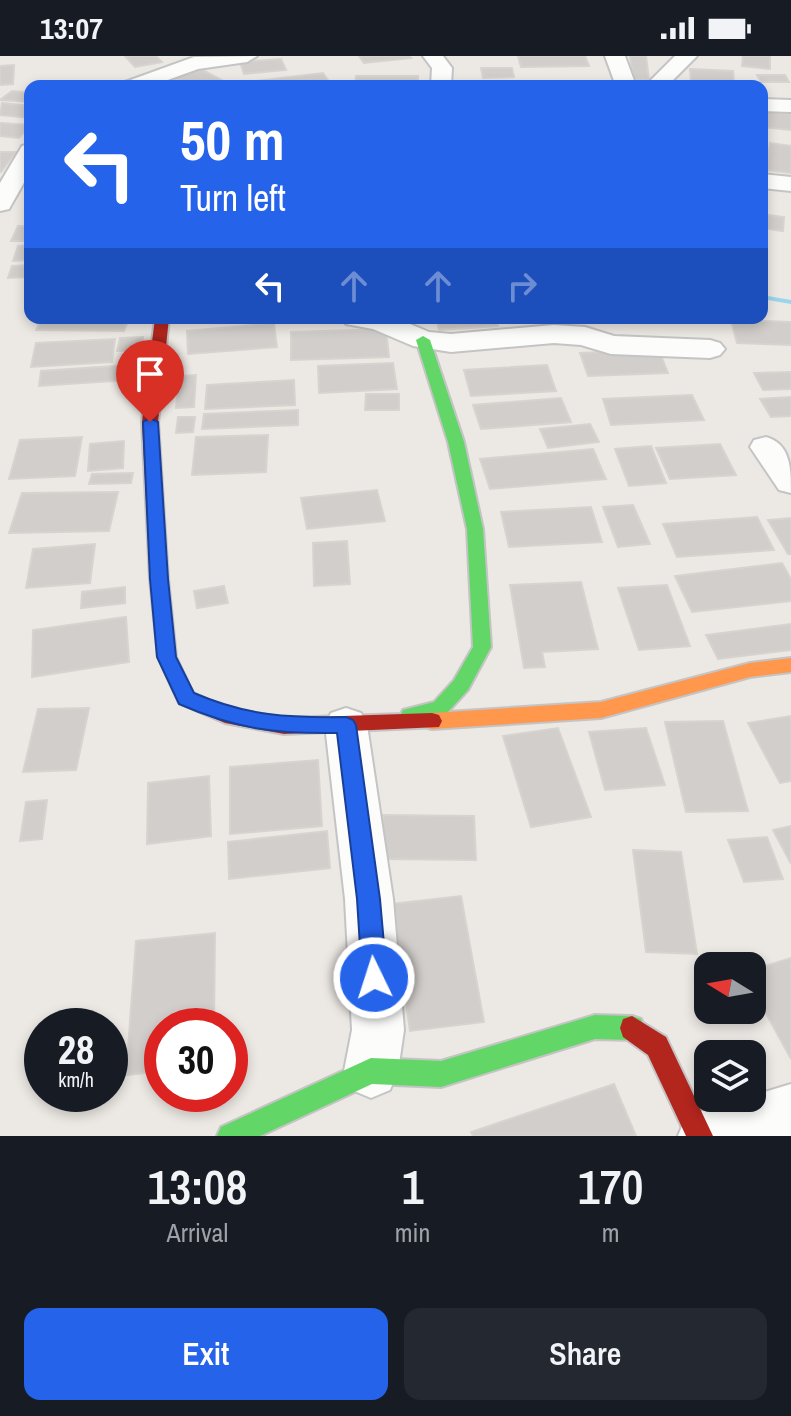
<!DOCTYPE html>
<style>
body{margin:0;font-family:"Archivo Narrow",sans-serif;background:#242831;color:#f1f3f6;height:100vh;display:flex;flex-direction:column;font-size:30px;white-space:nowrap}
*{box-sizing:border-box;margin:0}
p{font-size:26px;color:#9ea1a6}
.icon{flex:none;width:44px;height:44px;fill:none;stroke:currentColor;stroke-width:2;stroke-linecap:round;stroke-linejoin:round}
.map{position:relative;height:1080px;overflow:hidden}
.details{display:flex;flex-direction:column;background:#171b24;flex:1}
.details>*{flex:none}
.guide{position:absolute;left:24px;top:24px;width:744px;height:244px;border-radius:16px;box-shadow:0 4px 12px #0003;background:#2563eb;color:#fff;overflow:hidden}
.needle{width:52px;rotate:281deg}
.buttons{position:absolute;left:694px;top:896px;display:grid;gap:16px}
.buttons a{display:grid;place-items:center;width:72px;height:72px;border-radius:16px;background:#171b24;box-shadow:0 4px 12px #0003;font-size:40px}
.speed{position:absolute;left:24px;top:952px;display:flex;gap:16px;font-size:40px;font-weight:700;text-align:center}
.speed>*{display:grid;place-content:center;width:104px;height:104px;border-radius:50%;background:#171b24;box-shadow:0 4px 12px #0003;line-height:1}
.speed small{font-size:20px;font-weight:400}
.speed .limit{border:12px solid #d22;background:#fff;color:#111}
.pin{position:absolute;display:grid;place-items:center;width:68px;height:68px;color:#fff;margin:-82px -34px;border-radius:50% 50% 50% 0;rotate:-45deg;box-shadow:0 0 8px #0007}
.pin .icon{rotate:45deg}
.me{position:absolute;width:88px;margin:-44px;rotate:356deg;stroke-linejoin:round;filter:drop-shadow(0 0 6px #0008)}
.turn{display:flex;align-items:center;gap:28px;height:168px;padding:0 24px;font-size:36px}
.turn .icon{width:104px;height:104px;stroke-width:2.5}
.turn b{display:block;font-size:56px;line-height:68px}
.lanes{display:flex;align-items:center;height:76px;padding:0 24px;background:#0003;justify-content:center;gap:40px;direction:ltr}
.lanes .off{opacity:.35}
.eta{display:flex;justify-content:space-evenly;align-items:center;height:136px;text-align:center}
.eta b{font-size:48px;font-weight:600;line-height:56px}
.cta{display:flex;gap:16px;margin-top:auto;padding:16px 24px}
.cta a{flex:1;height:92px;border-radius:16px;background:#2563eb;color:#fff;font-size:32px;font-weight:600;line-height:92px;text-align:center}
.cta a+a{background:#242831;color:#f1f3f6}
.status{display:flex;justify-content:space-between;align-items:center;height:56px;padding:0 40px;background:#171b24;direction:ltr}
.status svg{height:22px;fill:currentColor}
.map>svg:first-child{display:block}
</style>
<div class="status"><b>13:07</b><svg viewBox="0 0 49 12"><path d="M0 12V9h3v3zM5 12V6h3v6zM10 12V3h3v9zM15 12V0h3v12zM26 1h20v11H26zM47 4h2v5h-2z"/></svg></div>
<div class="map">
<svg width="791" height="1080" viewBox="0 0 791 1080">
<rect width="100%" height="100%" fill="#ece8e4"/>
<g fill="none" stroke-linecap="round" stroke-linejoin="round">
<path fill="#99d6ec" fill-rule="evenodd" d="M762 239 791 244V248L762 243Z"/>
</g>
<path fill="#d1cecb" stroke="#d7d4d0" stroke-width="2" d="M125 0H156L162 6 135 11Z
M359 0H409L411 2 364 7Z
M518 0H585L589 10 521 11Z
M630 0H646L649 24 633 23Z
M743 0H770V13L742 10Z
M281 3 286 14 244 18 240 6Z
M14 9 13 28 0 29V10Z
M481 12H512L514 21 483 22Z
M201 13 232 30H187L172 21Z
M690 13 733 15 734 28 691 25Z
M323 17 330 27 250 30 248 26Z
M757 19H785L789 26H761Z
M356 20H418V30H355Z
M12 35 30 37V46L0 44Z
M2 47 30 50V62L0 59Z
M762 55 791 58V74L762 71Z
M0 67 30 69V70L19 82 0 80Z
M770 87 791 90V117L766 114Z
M0 96H16L1 116 0 115Z
M762 158 784 161 783 175 762 172Z
M18 170H30V185H11Z
M30 189V204L13 205 18 190Z
M30 209V221L8 222 12 210Z
M42 262H129L124 275 36 274Z
M436 262H495L498 270 439 274Z
M731 264 791 266V289L737 287Z
M274 267 277 291 188 298 187 275Z
M386 273 389 301 291 304V276Z
M143 281 141 294 117 295 120 282Z
M115 283 112 306 31 311 36 287Z
M659 294 668 317 588 320 580 297Z
M393 307 397 333 319 337 318 310Z
M142 308 141 323 39 330 41 315Z
M547 309 556 335 471 340 464 314Z
M791 316V333L763 334 754 317Z
M196 319 194 351 176 352 179 320Z
M294 324 295 349 205 353 207 329Z
M366 338H399V354H365Z
M692 339 704 364 611 369 603 343Z
M791 341V360L771 361 760 343Z
M561 342 571 366 481 373 473 349Z
M298 354V369L202 373 204 358Z
M178 361H195L193 376 176 377Z
M590 368 599 386 548 392 540 373Z
M268 379 266 416 192 419 196 381Z
M82 381 75 420 9 423 20 384Z
M124 385 123 412 88 415 90 388Z
M720 388 736 419 670 423 656 392Z
M651 390 666 427 629 430 615 393Z
M593 393 606 423 490 433 480 403Z
M133 417 131 427 89 428 92 418Z
M377 434 385 465 307 473 301 442Z
M118 436 109 475 9 477 22 437Z
M633 449 650 488 618 491 603 451Z
M591 451 602 486 509 491 501 456Z
M757 461 774 494 677 501 663 468Z
M791 462V498H788L768 464Z
M347 485 350 528 314 530 313 487Z
M95 488 90 527 26 532 33 493Z
M782 507 791 523V545L692 556 675 520Z
M581 526 598 593 542 596 545 611 524 612 510 529Z
M667 529 690 590 639 594 618 532Z
M224 530 228 547 197 552 194 535Z
M125 531V547L81 552 82 536Z
M126 561 129 606 32 621 33 574Z
M791 568V594L718 603 706 579Z
M89 652 76 714 23 716 38 653Z
M791 660V725L780 727 748 667Z
M723 665 748 755 686 756 665 666Z
M558 672 591 761 531 771 503 680Z
M646 672 665 729 605 734 589 676Z
M318 704 322 770 230 778V711Z
M209 720 211 780 147 788 148 727Z
M47 744 42 783 20 785 26 746Z
M383 759 474 760 476 804 382 803Z
M791 770V808L773 774Z
M327 775 330 812 229 823 228 786Z
M767 781 783 823 744 826 728 784Z
M633 794 681 796 697 898 646 896Z
M461 840 484 966 410 975 392 848Z
M215 877 214 970H162V1015L126 1019 136 885Z
M791 902V1003L752 932V914Z
M614 1028 636 1080H473L471 1076Z"/>
<g fill="none" stroke-linecap="round" stroke-linejoin="round">
<g stroke="#c5c4c5" stroke-width="4">
<path id="street" d="M257 0 247 6 198 13 151 30H122L125 26 194 1Z
M423 0H443L452 12 451 30H431L432 12Z
M605 0H625L636 30H616Z
M675 0H697L667 30H645Z
M762 43 791 44V56L762 55Z
M30 88V116L9 153 0 155V127L22 90Z
M762 118 791 121V135L762 132Z
M342 262H396L429 276 451 278 554 269 585 271 614 280 710 284 720 287 725 293 720 299 710 302 611 298 581 289 554 287 451 296 413 290 373 273 346 268Z
M766 381C791 388 791 413 791 437L779 434 750 391 754 384Z
M346 652 361 657 367 669 393 843 404 974 398 1015 390 1034 371 1042 352 1034 344 1015 352 974 345 843 325 669 331 657Z
M791 1028V1080H678L686 1060Z"/>
</g>
<g stroke="#c5c4c5" stroke-width="4">
<path id="fast" d="M423 280 430 284 464 386 483 473 491 591 468 634 447 657 410 668 403 666 400 660 403 654 434 646 454 624 473 591 467 473 448 386 416 284Z
M595 959 632 960 641 963 644 972 641 981 632 984 595 983 441 1031 372 1028 260 1080H217L221 1071 371 1002 441 1005Z"/>
</g>
<g stroke="#c5c4c5" stroke-width="4">
<path id="slow" d="M791 602V616L750 621 601 662 432 673 425 671 422 665 425 659 432 657 601 646 750 607Z"/>
</g>
<g stroke="#c5c4c5" stroke-width="4">
<path id="jam" d="M155 262H169L158 366 168 523 176 601 193 637 228 652 284 662 432 657 439 659 442 665 439 671 284 678 225 667 179 647 158 601 150 523 142 366Z
M632 960 666 981 713 1080H686L648 999 623 981 620 972 623 963Z"/>
</g>
<use href="#street" fill="#fcfcfb" fill-rule="evenodd"/>
<use href="#fast" fill="#63d668" fill-rule="evenodd"/>
<use href="#slow" fill="#ff974d" fill-rule="evenodd"/>
<use href="#jam" fill="#b3261e" fill-rule="evenodd"/>
</g>
<path fill="#2563eb" stroke="#184099" stroke-width="2" d="M150 362 158 366 168 523 176 601 194 637C247 660 289 662 346 661L353 664 356 669 380 843 387 922 383 930 374 933 366 930 362 922 357 843 337 677C275 678 236 673 179 648L157 601 150 523 143 366Z"/>
</svg>
<div class="buttons">
<a><svg class="needle" viewBox="-14 -14 28 28"><path d="M0-13l5 13h-10z" fill="#e53935"/><path d="M0 13l5-13h-10z" fill="#9ea1a6"/></svg></a>
<a><svg class="icon" aria-label="layers" viewBox="0 0 24 24"><path d="M12 4l9 5-9 5-9-5zM3 14l9 5 9-5"/></svg></a>
</div>
<div class="speed"><div>28<small>km/h</small></div><div class="limit">30</div></div>
<div class="pin" style="left:150px;top:366px;background:#d93025"><svg class="icon" aria-label="arrive" viewBox="0 0 24 24"><path d="M6 21V4h12l-3 4 3 4H6"/></svg></div>
<svg class="me" style="left:374px;top:922px" viewBox="-20 -20 40 40"><circle r="17" fill="#2563eb" stroke="#fff" stroke-width="3"/><path d="M0-11L8 9 0 5-8 9z" fill="#fff"/></svg>
<div class="guide">
<div class="turn"><svg class="icon" aria-label="left" viewBox="0 0 24 24"><path d="M17 20v-9H6M10 6l-5 5 5 5"/></svg><div><b>50 m</b>Turn left</div></div>
<div class="lanes"><svg class="icon" aria-label="left" viewBox="0 0 24 24"><path d="M17 20v-9H6M10 6l-5 5 5 5"/></svg><svg class="icon off" aria-label="ahead" viewBox="0 0 24 24"><path d="M12 20V5M6 11l6-6 6 6"/></svg><svg class="icon off" aria-label="ahead" viewBox="0 0 24 24"><path d="M12 20V5M6 11l6-6 6 6"/></svg><svg class="icon off" aria-label="right" viewBox="0 0 24 24"><path d="M7 20v-9h11M14 6l5 5-5 5"/></svg></div>
</div>
</div>
<section class="details">
<div class="eta">
<div><b>13:08</b><p>Arrival</p></div>
<div><b>1</b><p>min</p></div>
<div><b>170</b><p>m</p></div>
</div>
<div class="cta"><a>Exit</a><a>Share</a></div>
</section>
